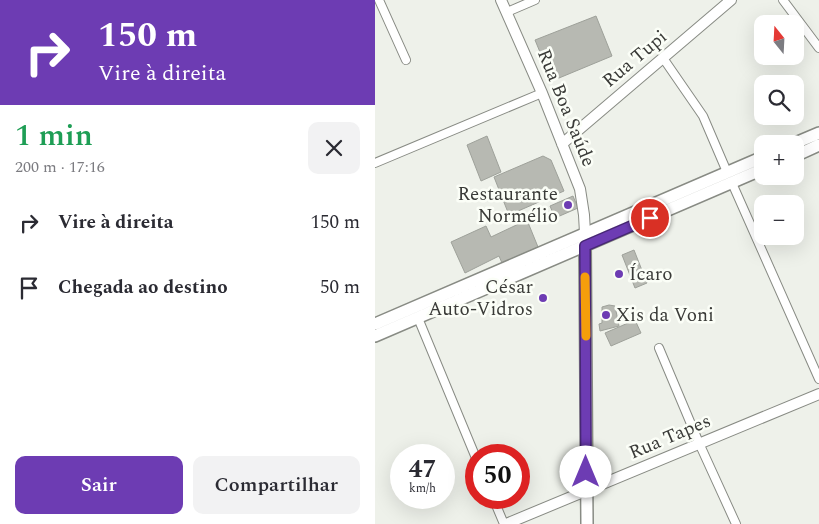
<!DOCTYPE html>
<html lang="pt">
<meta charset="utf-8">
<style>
body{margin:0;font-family:Spectral,serif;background:#f2f2f3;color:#2b2b33;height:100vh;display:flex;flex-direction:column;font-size:19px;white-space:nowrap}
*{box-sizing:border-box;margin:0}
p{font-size:16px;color:#7c7c81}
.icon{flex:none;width:28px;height:28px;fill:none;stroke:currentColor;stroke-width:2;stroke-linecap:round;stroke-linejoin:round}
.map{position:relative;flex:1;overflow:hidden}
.panel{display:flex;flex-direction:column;background:#fff;width:375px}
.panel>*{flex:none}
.hud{background:#6d3cb3;color:#fff;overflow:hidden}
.needle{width:32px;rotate:342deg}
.fabs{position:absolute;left:379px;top:15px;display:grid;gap:10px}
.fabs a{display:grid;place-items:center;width:50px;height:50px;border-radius:10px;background:#fff;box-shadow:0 5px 20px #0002;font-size:25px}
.speed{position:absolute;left:15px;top:444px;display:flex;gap:10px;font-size:25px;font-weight:700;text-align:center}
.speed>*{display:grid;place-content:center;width:65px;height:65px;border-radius:50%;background:#fff;box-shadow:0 5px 20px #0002;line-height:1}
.speed small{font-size:12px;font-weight:400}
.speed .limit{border:8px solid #d22;background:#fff;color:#111}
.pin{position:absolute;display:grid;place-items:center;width:42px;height:42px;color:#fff;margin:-21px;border:2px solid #fff;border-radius:50%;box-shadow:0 1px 5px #0007}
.me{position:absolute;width:55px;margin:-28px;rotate:0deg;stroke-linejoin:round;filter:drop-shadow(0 0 4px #0008)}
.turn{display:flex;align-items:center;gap:18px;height:105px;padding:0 15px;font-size:22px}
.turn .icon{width:65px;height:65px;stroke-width:2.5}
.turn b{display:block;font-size:35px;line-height:42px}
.round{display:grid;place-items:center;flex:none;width:52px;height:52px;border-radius:10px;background:#f2f2f3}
.head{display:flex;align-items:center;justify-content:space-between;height:85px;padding:0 15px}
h1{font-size:30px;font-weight:600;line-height:38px;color:#1e9e55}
.primary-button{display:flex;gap:10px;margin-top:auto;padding:10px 15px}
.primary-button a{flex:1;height:58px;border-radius:10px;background:#6d3cb3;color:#fff;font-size:20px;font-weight:600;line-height:58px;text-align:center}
.primary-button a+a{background:#f2f2f3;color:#2b2b33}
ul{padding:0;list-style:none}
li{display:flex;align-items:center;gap:15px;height:65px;padding:0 15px}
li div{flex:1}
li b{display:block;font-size:19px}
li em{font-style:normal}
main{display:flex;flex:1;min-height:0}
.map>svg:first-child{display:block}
</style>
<main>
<section class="panel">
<div class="hud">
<div class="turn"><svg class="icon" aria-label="right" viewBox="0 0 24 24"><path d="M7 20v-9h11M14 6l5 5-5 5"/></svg><div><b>150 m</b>Vire à direita</div></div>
</div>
<div class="head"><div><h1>1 min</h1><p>200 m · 17:16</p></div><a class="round"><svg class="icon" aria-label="close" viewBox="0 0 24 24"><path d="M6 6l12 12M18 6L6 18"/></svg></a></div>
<ul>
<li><svg class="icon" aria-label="right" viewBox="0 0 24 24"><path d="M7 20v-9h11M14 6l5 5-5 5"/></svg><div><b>Vire à direita</b></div><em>150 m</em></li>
<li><svg class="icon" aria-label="arrive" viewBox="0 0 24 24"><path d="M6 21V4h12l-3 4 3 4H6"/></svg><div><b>Chegada ao destino</b></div><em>50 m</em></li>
</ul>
<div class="primary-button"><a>Sair</a><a>Compartilhar</a></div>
</section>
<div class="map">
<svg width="444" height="524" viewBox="0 0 444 524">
<rect width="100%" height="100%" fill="#eef1ea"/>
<path fill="#b7b9b2" stroke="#9ea19a" d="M221 16 237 56 184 78 174 74 160 40Z
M112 136 126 172 106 181 92 145Z
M168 156 176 160 189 191 134 215 119 177Z
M198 196 203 208 180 218 175 206Z
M152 220 163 247 127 263 124 256 90 273 76 242 111 226 116 237Z
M259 250 272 283 260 288 247 255Z
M234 305 240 306 244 326 225 331 224 324 227 323V307Z
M260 320 266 333 236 346 230 333Z"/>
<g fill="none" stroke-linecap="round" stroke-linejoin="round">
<g stroke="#888b84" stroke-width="10">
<path id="minor" d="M4 0 31 60
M408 0 444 48
M132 12 160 0
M288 58 328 116 352 172
M0 163 167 93
M357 183 444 379
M43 318 101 458
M284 348 324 443 361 524
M118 498 129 524"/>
</g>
<g stroke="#888b84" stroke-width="12">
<path id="tertiary" d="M126 0 167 93 205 189 209 215 210 233
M187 144 356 0
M131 524 444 394"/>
</g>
<g stroke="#888b84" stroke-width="14">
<path id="secondary" d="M418 144 444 133
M420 156 444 145
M210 241 212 524
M0 324 388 157
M0 336 388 169"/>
</g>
<use href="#minor" stroke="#fff" stroke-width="8"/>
<use href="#tertiary" stroke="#fff" stroke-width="10"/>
<use href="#secondary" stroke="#fff" stroke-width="11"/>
</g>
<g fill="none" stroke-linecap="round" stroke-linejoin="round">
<g stroke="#472774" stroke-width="12">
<path id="route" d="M211 472 210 246 275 218"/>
</g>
<use href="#route" stroke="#6d3cb3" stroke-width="9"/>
<path stroke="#f59e0b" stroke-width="9" d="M210 277 211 336"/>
</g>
<g fill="#6d3cb3" stroke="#fbfef7" stroke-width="2">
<circle cx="193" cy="205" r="5"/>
<circle cx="244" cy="274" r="5"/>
<circle cx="168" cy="298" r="5"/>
<circle cx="231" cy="315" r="5"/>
</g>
<g text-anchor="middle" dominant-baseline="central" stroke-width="5" stroke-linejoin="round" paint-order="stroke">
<g font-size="19" fill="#3a3b38" stroke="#fbfef7">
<text transform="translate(260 59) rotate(-40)">Rua Tupi</text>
<text transform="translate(191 108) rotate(68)">Rua Boa Saúde</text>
<text transform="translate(295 437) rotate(-23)">Rua Tapes</text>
</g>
<g font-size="19" fill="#3a3b38" stroke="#fbfef7" text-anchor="end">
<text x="183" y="194">Restaurante<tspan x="183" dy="22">Normélio</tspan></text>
<text x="254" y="274" text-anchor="start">Ícaro</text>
<text x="158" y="287">César<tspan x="158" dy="22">Auto-Vidros</tspan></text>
<text x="241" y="315" text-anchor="start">Xis da Voni</text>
</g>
</g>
</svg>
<div class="fabs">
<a><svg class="needle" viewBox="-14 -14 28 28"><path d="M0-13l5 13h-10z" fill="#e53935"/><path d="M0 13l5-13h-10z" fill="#7c7c81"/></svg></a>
<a><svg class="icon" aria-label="search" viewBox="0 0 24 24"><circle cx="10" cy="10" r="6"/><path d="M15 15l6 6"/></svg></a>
<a>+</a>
<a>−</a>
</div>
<div class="speed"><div>47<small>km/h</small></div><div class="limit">50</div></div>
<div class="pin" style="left:275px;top:218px;background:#d93025"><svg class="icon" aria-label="arrive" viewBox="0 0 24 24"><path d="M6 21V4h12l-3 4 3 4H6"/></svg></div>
<svg class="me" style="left:211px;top:472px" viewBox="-20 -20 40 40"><circle r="19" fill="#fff"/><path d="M0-13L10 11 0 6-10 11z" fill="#6d3cb3"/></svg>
</div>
</main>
